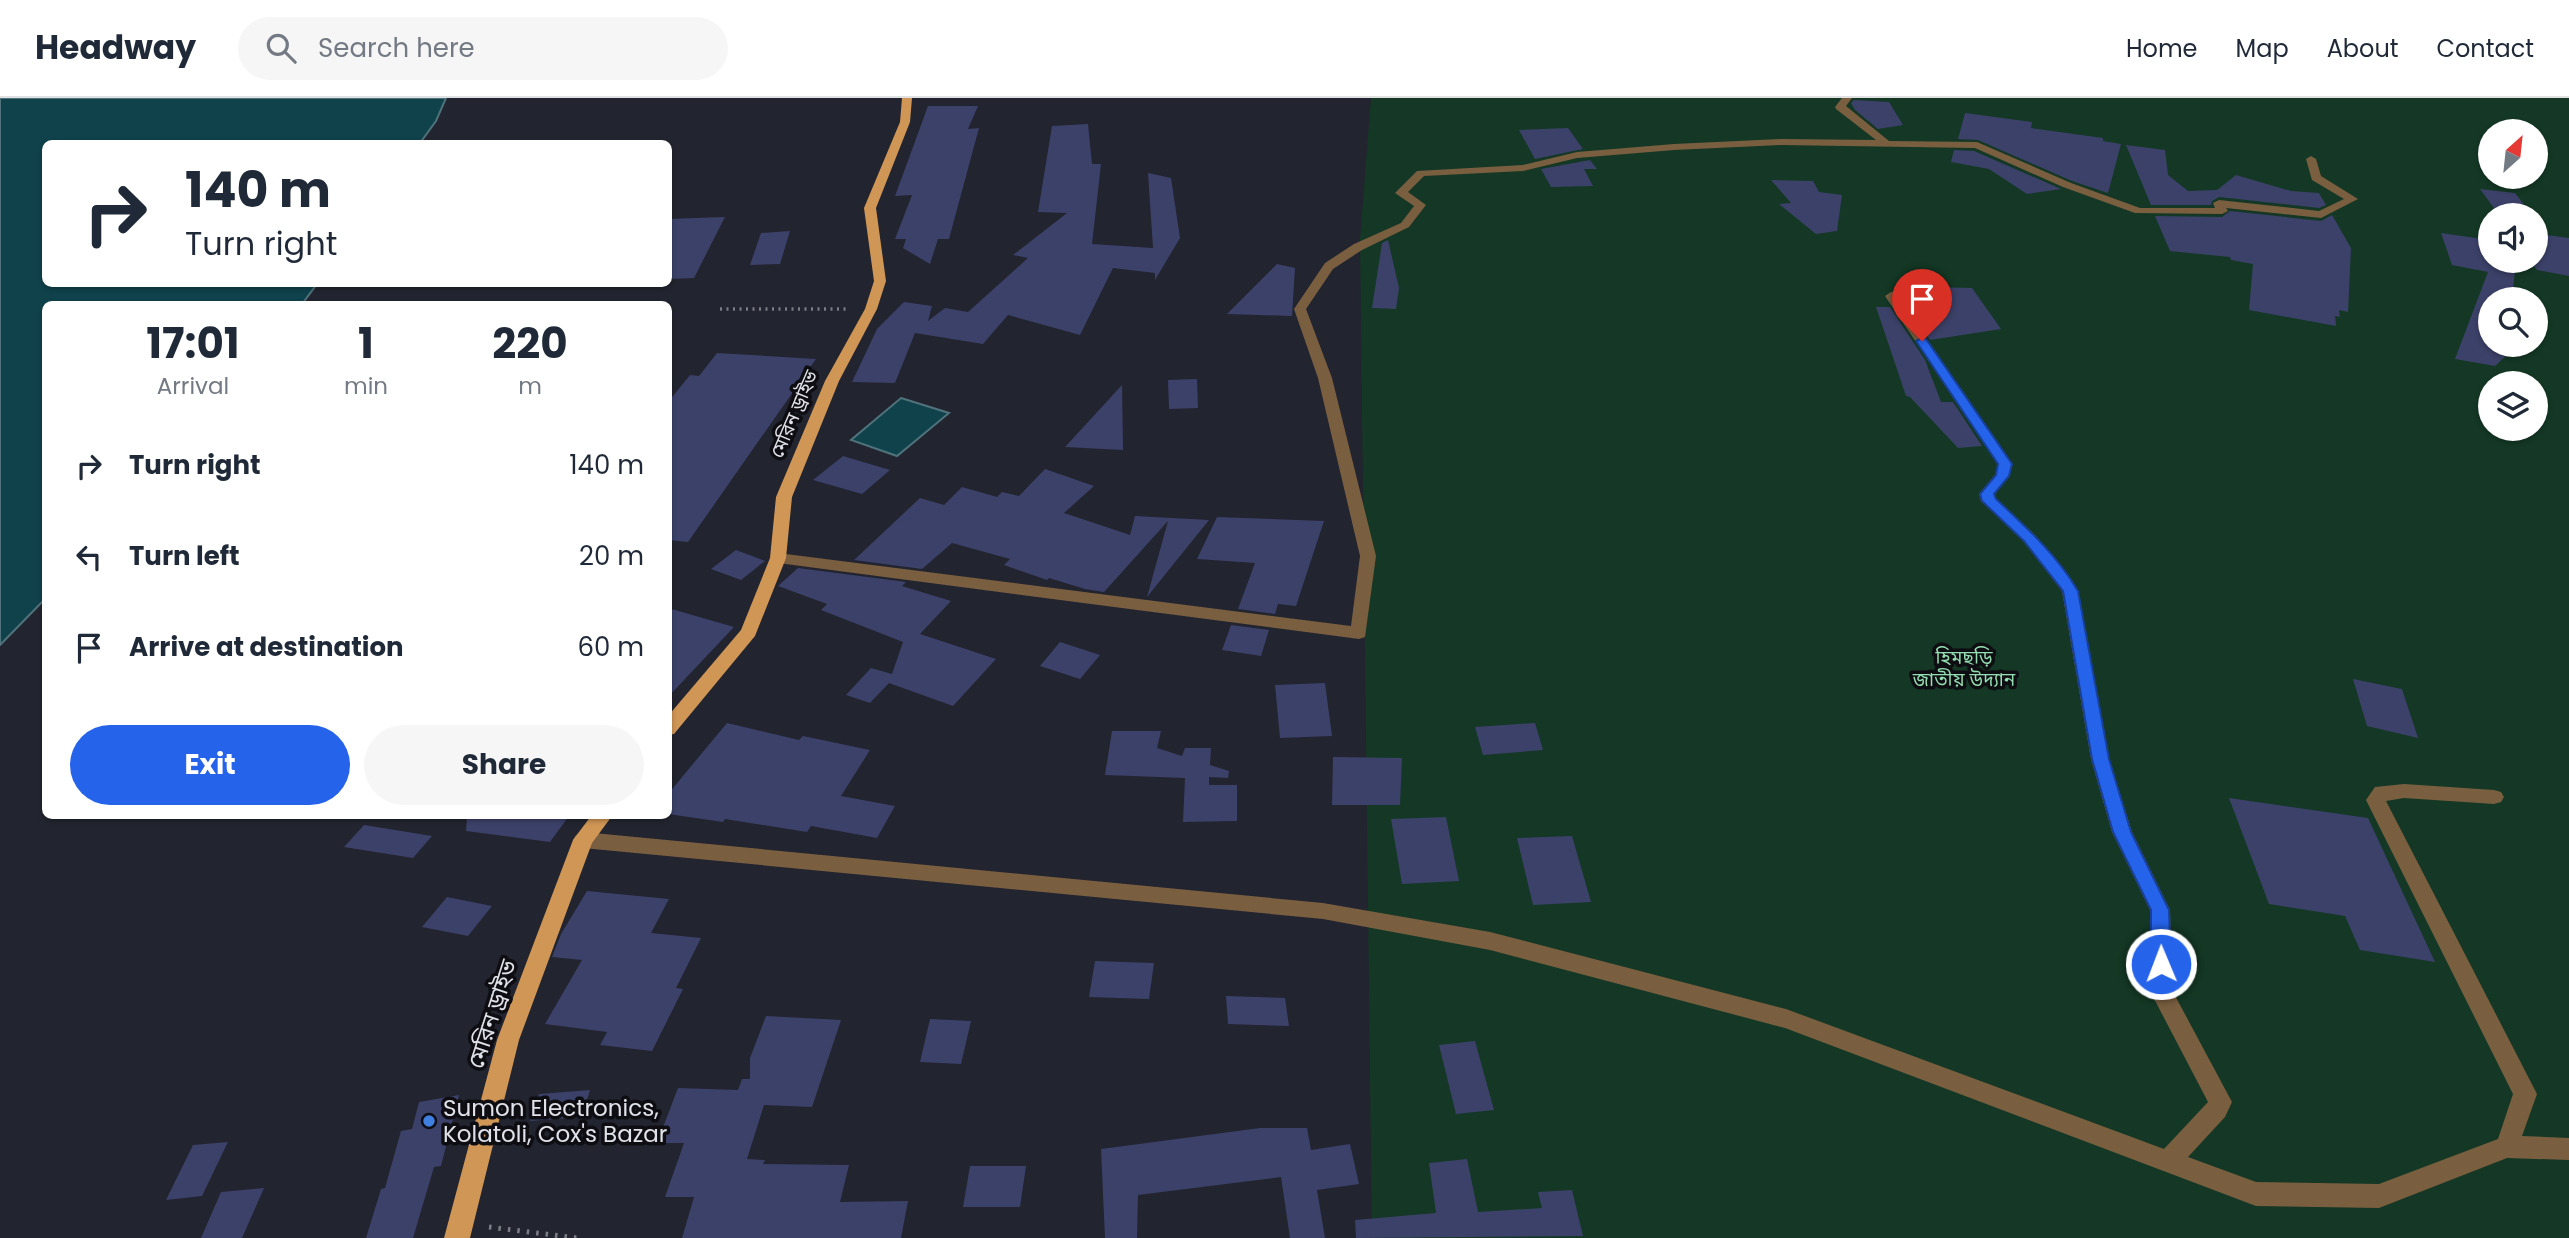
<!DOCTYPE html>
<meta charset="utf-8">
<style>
body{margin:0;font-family:Poppins,"Noto Sans Bengali",sans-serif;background:#f6f6f7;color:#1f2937;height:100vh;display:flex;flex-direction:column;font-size:26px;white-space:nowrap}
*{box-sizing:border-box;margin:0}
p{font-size:23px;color:#747a83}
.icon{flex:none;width:38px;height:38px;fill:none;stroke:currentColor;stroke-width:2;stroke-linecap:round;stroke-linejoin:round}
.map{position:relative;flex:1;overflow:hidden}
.drawer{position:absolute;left:42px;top:203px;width:630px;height:518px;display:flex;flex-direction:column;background:#fff;border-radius:10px;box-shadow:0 2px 5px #0004}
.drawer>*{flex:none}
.hud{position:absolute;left:42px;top:42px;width:630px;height:147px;border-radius:10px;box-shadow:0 2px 5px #0004;background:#fff;color:#1f2937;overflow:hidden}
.needle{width:46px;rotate:27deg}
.fabs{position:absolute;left:2478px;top:21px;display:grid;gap:14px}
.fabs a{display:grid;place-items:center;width:70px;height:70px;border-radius:50%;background:#fff;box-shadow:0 2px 5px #0004;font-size:35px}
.pin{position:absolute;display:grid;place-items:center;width:60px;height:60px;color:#fff;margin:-72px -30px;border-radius:50% 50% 50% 0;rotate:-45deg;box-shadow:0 0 7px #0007}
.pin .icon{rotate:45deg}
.me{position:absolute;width:77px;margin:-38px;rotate:359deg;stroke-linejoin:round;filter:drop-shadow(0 0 5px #0008)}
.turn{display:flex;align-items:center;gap:24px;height:147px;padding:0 28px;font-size:32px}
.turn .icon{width:91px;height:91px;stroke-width:2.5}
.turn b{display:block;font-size:49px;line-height:60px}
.eta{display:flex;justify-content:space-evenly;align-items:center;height:119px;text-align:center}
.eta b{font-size:42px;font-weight:700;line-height:49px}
.button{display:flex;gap:14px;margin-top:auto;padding:14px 28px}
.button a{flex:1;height:80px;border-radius:42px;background:#2563eb;color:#fff;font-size:28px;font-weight:700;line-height:80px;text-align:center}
.button a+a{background:#f6f6f7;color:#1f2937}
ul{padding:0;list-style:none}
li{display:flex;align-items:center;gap:21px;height:91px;padding:0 28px}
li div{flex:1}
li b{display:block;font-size:26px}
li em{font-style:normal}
header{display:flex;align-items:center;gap:42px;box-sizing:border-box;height:98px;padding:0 35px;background:#fff;border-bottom:2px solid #e0e1e3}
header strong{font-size:33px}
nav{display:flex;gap:38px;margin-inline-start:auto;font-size:24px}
.search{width:490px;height:63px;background:#f6f6f7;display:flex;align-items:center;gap:18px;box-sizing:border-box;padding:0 24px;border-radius:38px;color:#747a83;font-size:26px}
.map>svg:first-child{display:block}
</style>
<header>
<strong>Headway</strong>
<div class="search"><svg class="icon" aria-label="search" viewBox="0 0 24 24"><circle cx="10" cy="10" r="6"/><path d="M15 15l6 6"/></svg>Search here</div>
<nav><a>Home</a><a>Map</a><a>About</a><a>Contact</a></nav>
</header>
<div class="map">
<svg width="2569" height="1140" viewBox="0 0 2569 1140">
<rect width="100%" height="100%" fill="#22242f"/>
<path fill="#143825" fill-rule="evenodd" d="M1371 0H2569V1140H1372L1360 141ZM2490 33H2536V79H2490ZM2490 117H2536V163H2490ZM2490 201H2536V247H2490ZM2490 285H2536V331H2490Z"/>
<path fill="#10424c" stroke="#4f727b" stroke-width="2" d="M0 0H446L436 23 420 45 46 46V186H317L302 206H46L45 501 0 547Z
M901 300 949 315 897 358 851 342Z"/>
<path fill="#3c4169" d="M1854 2 1889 4 1903 27 1878 31 1855 12 1851 5Z
M928 8H978L968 31 979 30 949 141H938L930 166 903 150 906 141H895L912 97 895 98Z
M1965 15 2032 24 2031 30 2103 40V43L2121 46 2108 95 2072 83 1978 42 1958 41Z
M1088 26 1092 66H1101L1092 146 1153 150 1148 75 1171 80 1180 140 1155 182V175L1113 170 1080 237 1008 217 983 246 915 235 895 285 852 284 877 231 904 204 932 208 928 223 945 210 968 214 1028 160 1013 157 1067 115 1038 114 1052 28Z
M1568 30 1583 51 1535 61 1519 32Z
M2126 47 2165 52 2168 77 2188 93 2217 92 2236 77 2291 93 2319 95 2326 107 2319 110 2219 99 2212 103 2211 107H2151Z
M1954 52 1974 53 2061 91 2027 96 1989 71 1951 64Z
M1590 62 1597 71H1584L1593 88 1551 89 1541 71Z
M1771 82 1813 83 1819 94 1842 97 1837 133 1816 136 1779 106 1791 105Z
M2480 91 2515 95 2532 117H2499Z
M2230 113 2321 123 2332 117 2351 150 2348 214 2339 212 2340 219 2335 218 2336 228 2249 212 2253 166 2231 162 2230 159 2170 153 2155 118 2222 119Z
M725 119 694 180 668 181V121Z
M2536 122 2547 137 2569 140V178L2537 172 2530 163H2536Z
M790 133 780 166 750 167 761 135Z
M2441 135 2490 142V163H2516L2512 201H2490V247H2508L2507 257 2495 268 2455 261 2488 174 2452 167Z
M1388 142 1399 190 1396 211 1372 210 1382 145Z
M1277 166 1295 170 1292 218 1227 216Z
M1927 189 1972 190 2001 231 1930 242 1904 203 1931 199 1934 194Z
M1876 209H1890L1925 262 1941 304H1953L1982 348 1958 350 1910 299 1906 298Z
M717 255 816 261 688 444 668 442V304L690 277 699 278Z
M1197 281 1198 310 1169 311 1168 282Z
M1122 287 1123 352 1065 349Z
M843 358 890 372 862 396 813 382Z
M1045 371 1094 388 1064 415 1130 437 1135 418 1209 422 1147 499 1168 423 1104 494 1085 491 1049 480 1047 482 1004 467 1010 461 952 445 922 471 854 462 920 400 944 407 962 389 997 399 1002 394 1019 398Z
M1217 419 1324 423 1296 508 1278 506 1275 516 1238 511 1255 465 1197 461Z
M736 452 765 463 741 482 711 471Z
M798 470 906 484 902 488 951 503 920 536 996 561 953 608 889 585 870 605 846 597 871 570 892 576 903 544 821 512 827 506 778 488Z
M668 510 734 529 668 599Z
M1231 527 1269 532 1261 558 1222 552Z
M1060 544 1100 557 1080 581 1040 568Z
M2353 581 2402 591 2418 640 2367 628Z
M1325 585 1332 638 1280 640 1275 587Z
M727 625 799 642 803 638 870 652 841 698 895 708 877 740 811 728 807 734 725 721 723 724 668 716V696Z
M1535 625 1543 652 1483 657 1475 629Z
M1112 633H1161L1157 650 1182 658 1185 650H1211L1210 667 1229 673 1228 680 1209 679V687H1237V723L1183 724 1185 680 1105 677Z
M1333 659 1402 660 1400 707H1332Z
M2229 700 2368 720 2435 864 2360 852 2345 818 2269 806Z
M467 718H569L550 744 466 733Z
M1446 719 1459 783 1402 786 1391 721Z
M364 727 432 738 413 760 344 749Z
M1572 738 1591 804 1533 807 1517 740Z
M587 793 669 801 651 835 701 840 676 890 683 891 652 953 600 947 607 934 545 926 582 862 552 859 561 836Z
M447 799 492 808 468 838 422 829Z
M1095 863 1154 865 1149 901 1089 899Z
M1226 898 1285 900 1289 928 1228 926Z
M766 918 841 922 812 1009 764 1007 747 1061 765 1062 763 1066 849 1067 840 1104 908 1103 901 1140H682L694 1099H665L684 1045H657L678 990 738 992 742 981H750V960Z
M930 921 971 923 961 966 920 964Z
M1475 943 1494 1012 1456 1016 1439 947Z
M590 992 582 1019 530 1023 539 996Z
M459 997 441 1068 434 1069 413 1140H366L381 1091 385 1090 401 1033 412 1031 419 1004Z
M1260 1030H1307L1311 1052 1350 1046 1359 1086 1317 1092 1325 1140H1290L1281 1079 1138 1097 1137 1140H1105L1101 1051Z
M228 1044 202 1098 166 1102 193 1047Z
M1467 1061 1478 1114 1542 1110 1538 1094 1572 1092 1583 1138 1356 1140 1355 1122 1436 1115 1429 1065Z
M970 1068H1026L1020 1109H963Z
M264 1090 242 1140H201L221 1094Z"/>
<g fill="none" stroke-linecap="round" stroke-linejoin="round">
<path stroke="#7b7c85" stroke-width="3.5" stroke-dasharray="2 4.5" stroke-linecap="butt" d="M720 211H849"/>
<path stroke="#7b7c85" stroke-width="5" stroke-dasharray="2.5 7" stroke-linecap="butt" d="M489 1129 577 1140"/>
<path fill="#7a5e40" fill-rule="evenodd" d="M1842 0H1852L1846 8 1889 43 1977 44 2071 85 2140 110H2215L2213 105 2219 102 2319 113 2344 101 2312 82 2306 61 2311 58 2316 61 2321 78 2358 101 2321 120 2226 110 2228 113 2222 116 2135 115 2063 89 1975 50 1781 47 1674 52 1577 60 1523 73 1424 78 1408 94 1426 107 1409 129 1362 152 1333 171 1306 211 1332 280 1376 458 1365 539 1359 541 778 465 770 460 778 455 1351 528 1360 458 1318 280 1294 211 1325 165 1354 146 1401 125 1414 108 1395 95 1417 73 1523 67 1577 54 1674 46 1781 41 1876 42 1836 11 1835 9Z
M1925 191 1931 195 1929 198 1899 201 2012 366 2009 378 1995 396 1996 401 2035 437 2078 493 2109 661 2132 734 2170 812 2172 892 2232 1004 2225 1019 2188 1059 2256 1084 2379 1086 2498 1041 2513 996 2366 702 2375 689 2404 686 2494 692 2501 694 2504 699 2501 704 2494 706 2404 700 2386 703 2537 996 2522 1038 2569 1040V1062L2507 1060 2379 1110 2256 1108 1785 930 1490 852 1323 821 583 750 576 747 573 742 576 737 583 734 1323 805 1490 834 1786 911 2164 1051 2208 1004 2150 893V812L2112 734 2091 661 2062 493 2023 443 1981 403 1979 396 1995 377 1998 366 1885 198 1891 194Z"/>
<path fill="#d09655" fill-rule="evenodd" d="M902 0H912L910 24 876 110 886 183 877 211 839 283 792 399 786 460 755 538 674 636 668 637V618L741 532 770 460 776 399 825 283 865 211 874 183 864 110 900 24Z
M591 718H612L592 745 519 942 470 1140H444L497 942 573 742Z"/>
</g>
<path fill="#2563eb" stroke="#184099" stroke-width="2" d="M1922 240 1926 241 2012 366 2009 378 1994 396 1996 401C2026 429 2057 457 2078 493L2109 661 2131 734 2169 812 2171 866 2168 871 2161 874 2154 871 2151 866V812L2113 734 2092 661 2063 493 2024 443 1982 403 1980 396 1996 377 1998 366 1916 243Z"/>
<circle fill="#3f7fe0" stroke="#0d0d12" stroke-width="2.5" cx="429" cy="1023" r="7"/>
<g text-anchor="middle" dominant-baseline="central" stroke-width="7" stroke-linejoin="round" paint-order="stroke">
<g font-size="19" fill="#e1e2e9" stroke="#0d0d12">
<text transform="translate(794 316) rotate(-67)">মেরিন ড্রাইভ</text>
</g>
<g font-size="19" fill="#93deb2" stroke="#0d0d12">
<text x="1964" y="559">হিমছড়ি<tspan x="1964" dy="22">জাতীয় উদ্যান</tspan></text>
</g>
<g font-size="23" fill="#e1e2e9" stroke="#0d0d12">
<text transform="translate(492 916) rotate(-72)">মেরিন ড্রাইভ</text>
</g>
<g font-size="23" fill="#e1e2e9" stroke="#0d0d12" text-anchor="start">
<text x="443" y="1010">Sumon Electronics,<tspan x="443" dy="26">Kolatoli, Cox's Bazar</tspan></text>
</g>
</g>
</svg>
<div class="fabs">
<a><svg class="needle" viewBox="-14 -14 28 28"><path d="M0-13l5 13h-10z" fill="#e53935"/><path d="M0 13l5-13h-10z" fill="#747a83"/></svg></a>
<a><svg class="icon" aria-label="sound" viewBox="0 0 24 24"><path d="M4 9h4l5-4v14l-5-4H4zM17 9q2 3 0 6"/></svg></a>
<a><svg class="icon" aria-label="search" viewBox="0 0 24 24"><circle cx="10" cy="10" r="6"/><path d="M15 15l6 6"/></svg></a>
<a><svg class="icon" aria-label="layers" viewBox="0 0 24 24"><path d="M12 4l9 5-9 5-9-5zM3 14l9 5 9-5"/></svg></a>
</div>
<div class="pin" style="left:1922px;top:243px;background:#d93025"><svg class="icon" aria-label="arrive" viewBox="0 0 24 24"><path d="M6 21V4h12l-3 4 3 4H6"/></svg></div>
<svg class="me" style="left:2161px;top:866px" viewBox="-20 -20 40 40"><circle r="17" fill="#2563eb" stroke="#fff" stroke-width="3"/><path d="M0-11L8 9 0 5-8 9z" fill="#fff"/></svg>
<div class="hud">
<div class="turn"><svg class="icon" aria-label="right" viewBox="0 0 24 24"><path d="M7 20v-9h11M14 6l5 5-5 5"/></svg><div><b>140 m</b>Turn right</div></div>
</div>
<section class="drawer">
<div class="eta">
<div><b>17:01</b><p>Arrival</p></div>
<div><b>1</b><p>min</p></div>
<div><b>220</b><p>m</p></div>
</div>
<ul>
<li><svg class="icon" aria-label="right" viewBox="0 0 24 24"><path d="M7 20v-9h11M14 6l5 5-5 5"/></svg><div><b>Turn right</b></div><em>140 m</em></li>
<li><svg class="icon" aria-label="left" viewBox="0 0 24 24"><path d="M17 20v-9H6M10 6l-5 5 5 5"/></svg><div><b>Turn left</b></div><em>20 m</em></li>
<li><svg class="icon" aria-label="arrive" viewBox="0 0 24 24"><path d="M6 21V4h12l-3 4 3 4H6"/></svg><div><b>Arrive at destination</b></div><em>60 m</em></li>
</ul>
<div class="button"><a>Exit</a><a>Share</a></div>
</section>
</div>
